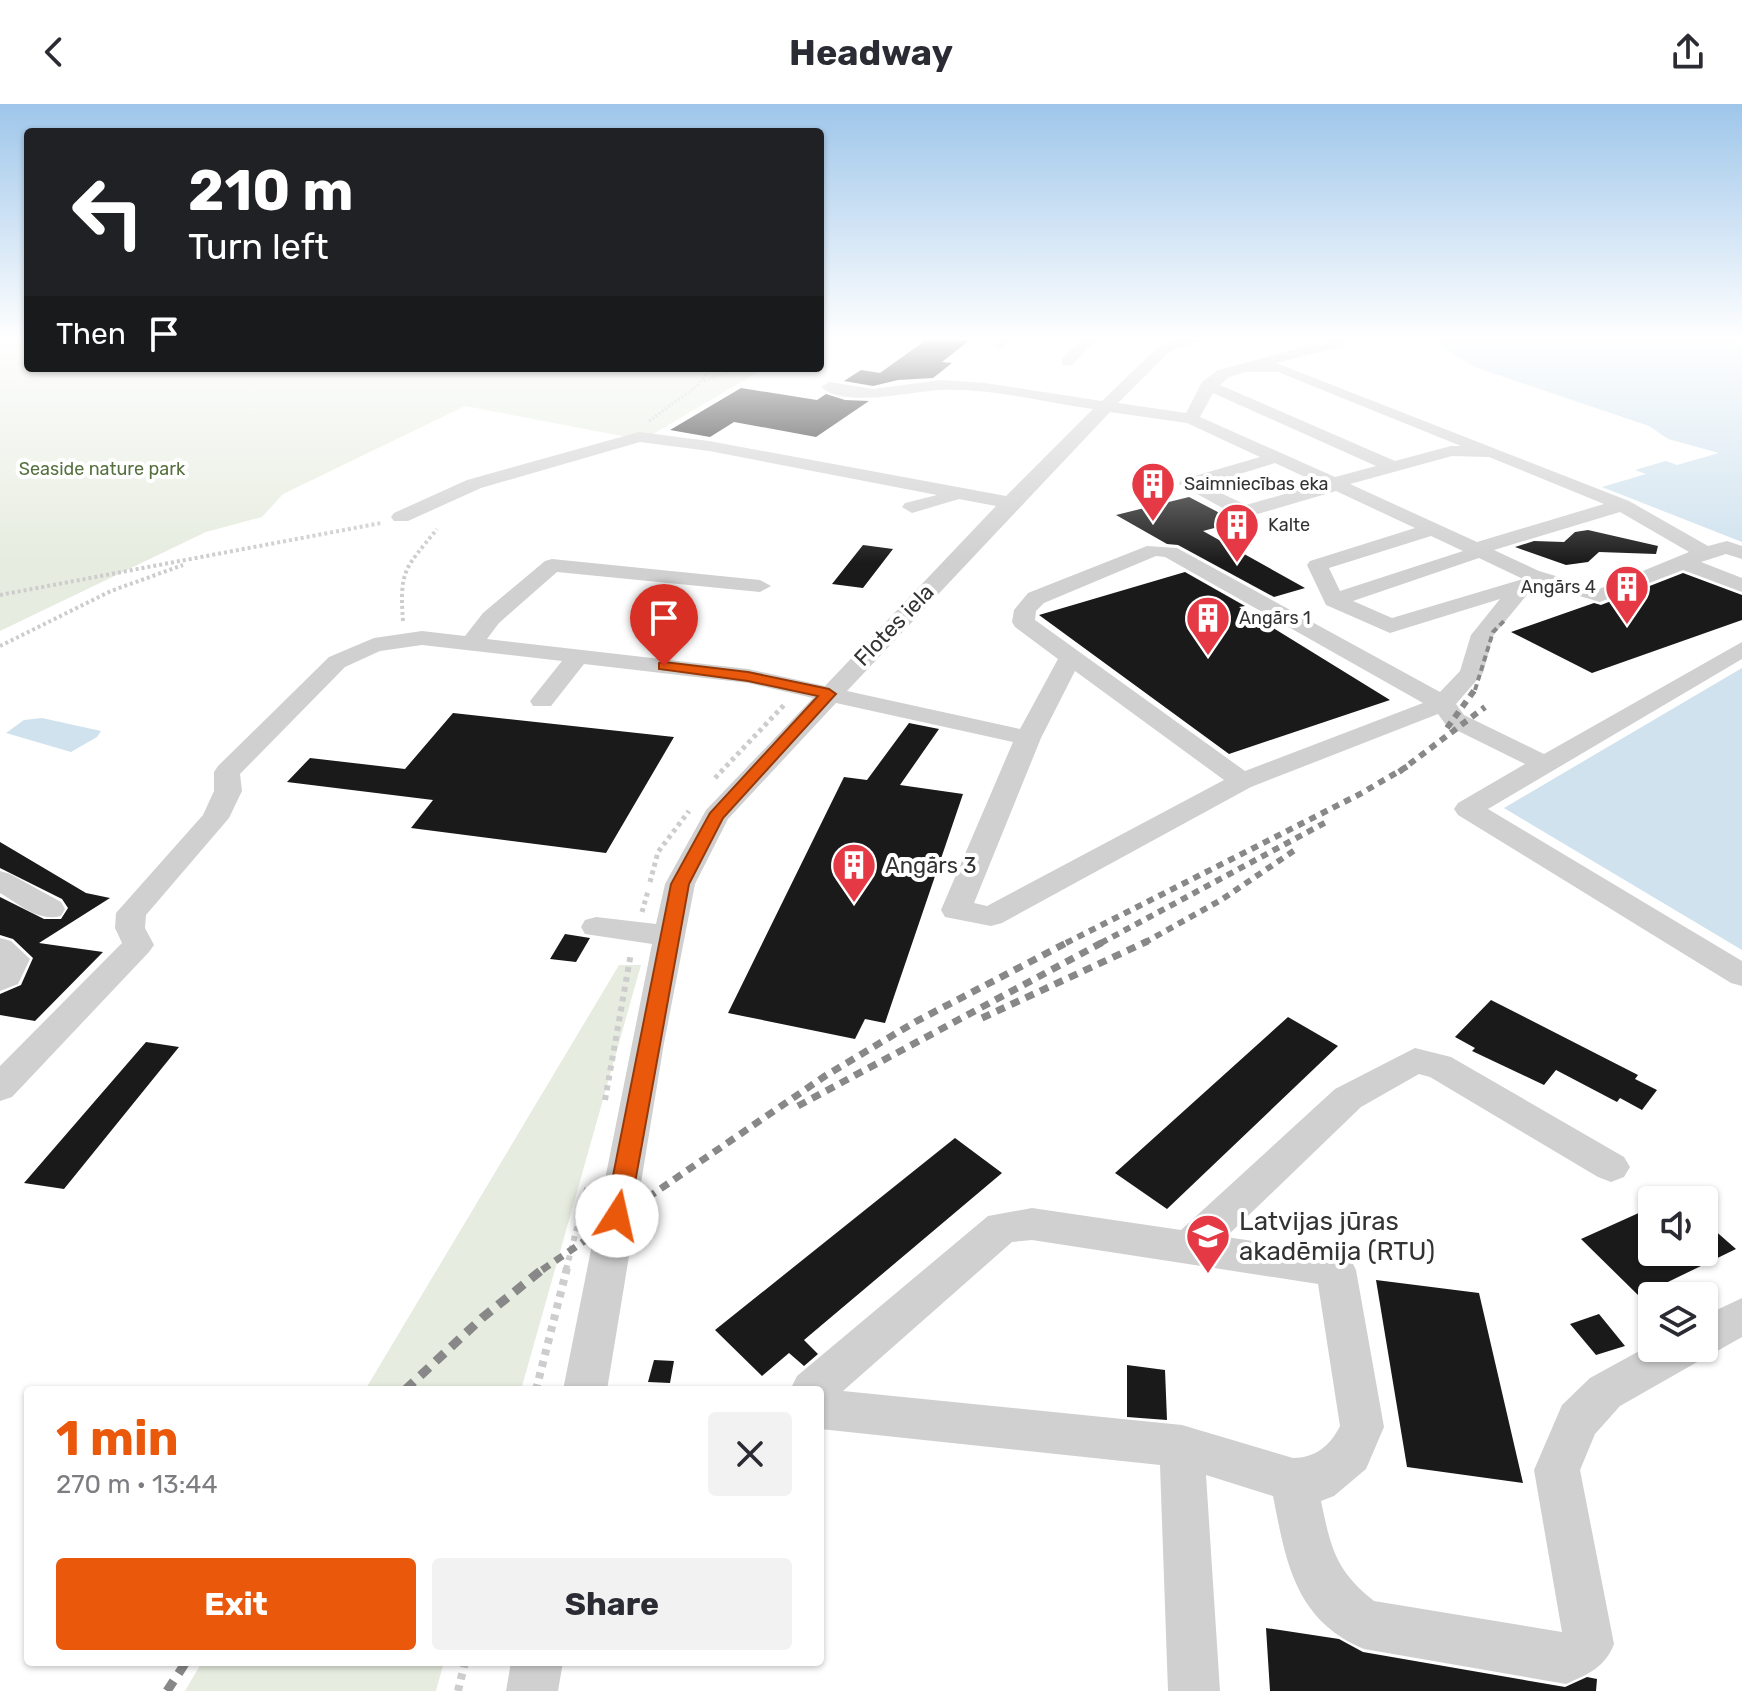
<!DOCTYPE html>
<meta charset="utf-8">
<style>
body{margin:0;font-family:Rubik,sans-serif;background:#f2f2f3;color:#2b2b33;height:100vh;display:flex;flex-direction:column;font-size:30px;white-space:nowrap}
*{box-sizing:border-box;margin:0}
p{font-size:26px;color:#7c7c81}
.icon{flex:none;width:44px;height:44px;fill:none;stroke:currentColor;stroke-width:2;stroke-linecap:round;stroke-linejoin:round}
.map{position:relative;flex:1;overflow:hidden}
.drawer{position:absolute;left:24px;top:1282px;width:800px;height:280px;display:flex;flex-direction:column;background:#fff;border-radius:8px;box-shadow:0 2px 6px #0004}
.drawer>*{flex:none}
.hud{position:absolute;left:24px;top:24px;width:800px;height:244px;border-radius:8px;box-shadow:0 2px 6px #0004;background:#202124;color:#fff;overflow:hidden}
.fabs{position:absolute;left:1638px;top:1082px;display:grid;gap:16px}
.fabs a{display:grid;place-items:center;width:80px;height:80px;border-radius:8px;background:#fff;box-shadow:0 2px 6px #0004;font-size:40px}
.pin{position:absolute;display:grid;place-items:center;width:68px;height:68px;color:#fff;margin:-82px -34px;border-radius:50% 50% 50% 0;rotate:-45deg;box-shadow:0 0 8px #0007}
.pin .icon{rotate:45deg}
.me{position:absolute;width:88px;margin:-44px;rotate:10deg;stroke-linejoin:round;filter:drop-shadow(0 0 6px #0008)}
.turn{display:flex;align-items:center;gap:28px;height:168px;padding:0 32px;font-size:36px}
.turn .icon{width:104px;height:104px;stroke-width:2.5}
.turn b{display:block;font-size:56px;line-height:68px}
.then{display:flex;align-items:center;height:76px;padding:0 32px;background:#0003;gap:16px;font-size:30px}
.round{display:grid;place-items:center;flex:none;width:84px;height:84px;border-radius:8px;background:#f2f2f3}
.summary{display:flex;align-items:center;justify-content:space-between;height:136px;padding:0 32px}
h1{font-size:48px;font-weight:700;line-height:60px;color:#ea580c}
.cta{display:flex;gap:16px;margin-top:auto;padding:16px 32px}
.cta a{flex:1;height:92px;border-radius:8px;background:#ea580c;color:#fff;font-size:32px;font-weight:700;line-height:92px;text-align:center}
.cta a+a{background:#f2f2f3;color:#2b2b33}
header{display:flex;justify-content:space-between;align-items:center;height:104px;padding:0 32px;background:#fff;font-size:36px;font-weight:700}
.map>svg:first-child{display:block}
</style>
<header><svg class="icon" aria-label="back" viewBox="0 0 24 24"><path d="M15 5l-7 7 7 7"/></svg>Headway<svg class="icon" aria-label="share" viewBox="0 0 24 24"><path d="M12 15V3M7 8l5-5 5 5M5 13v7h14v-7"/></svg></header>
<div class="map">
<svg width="1742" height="1587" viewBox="0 0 1742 1587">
<rect width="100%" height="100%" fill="#fff"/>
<path fill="#e6ecdf" d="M0 236H28V264H765L643 336 465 302 283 390 262 413 206 428 0 527Z
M619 861H641L521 1286H365Z
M202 1558H444L436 1587H185Z"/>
<path fill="#cfe2ee" d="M1437 236H1742V438L1602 383 1646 370 1635 366 1666 357 1677 361 1719 349 1668 335 1649 322 1474 263C1463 254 1444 248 1437 236Z
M1742 564V846L1504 704Z
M42 614 101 627 97 633 71 648 6 629 24 616Z"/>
<path fill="#1a1a1a" d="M926 236H970L942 258 952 259 933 274 898 276 873 282 844 277 861 266 880 269Z
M741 284 817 296 826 290 845 296 869 297 816 333 734 318 710 333 670 326Z
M1189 393 1237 418 1203 427 1305 484 1274 493 1178 441 1167 440 1116 411Z
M1588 426 1658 442 1656 450 1599 448 1588 458 1566 461 1515 443 1534 437 1564 438 1575 428Z
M863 441 893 445 863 484 832 480Z
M1185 468 1245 502 1239 503 1390 596 1229 650 1039 511Z
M1683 469 1742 491V516L1592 569 1511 528 1594 499 1601 501Z
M453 609 674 633 606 749 411 724 433 696 287 678 310 654 405 665Z
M909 619 939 625 900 681 963 690 885 919 865 915 855 935 728 909 844 673 867 676Z
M0 738 86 789 110 794 39 839 103 848 35 917 0 911V890L21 881 33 854 13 835 0 831V793L44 815H61L68 804 62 795 0 764Z
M565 830 590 834 576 858 550 855Z
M1491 896 1638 971 1635 975 1657 986 1642 1006 1620 994 1617 998 1556 966 1544 981 1472 947 1475 944 1455 933Z
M1288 913 1338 942 1167 1105 1115 1069Z
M146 938 179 943 64 1085 24 1079Z
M955 1034 1002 1069 804 1236 818 1250 804 1262 789 1249 762 1272 715 1226Z
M1652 1103V1148H1704V1117L1736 1145 1639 1192 1581 1135Z
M1376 1176 1479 1189 1523 1379 1407 1363Z
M1599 1210 1625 1242 1596 1251 1570 1220Z
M654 1256 674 1257 670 1279 648 1278Z
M1127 1261 1165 1266 1167 1316 1127 1313Z
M1266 1524 1339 1535 1363 1548 1565 1583 1587 1573 1597 1575 1596 1587H1270Z"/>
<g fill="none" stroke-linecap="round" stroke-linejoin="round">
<path stroke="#cdcdcd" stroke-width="3" stroke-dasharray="2 2" stroke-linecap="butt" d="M704 277 738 264
M649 317 698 281 711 264"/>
<path stroke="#cdcdcd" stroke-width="4" stroke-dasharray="3 3" stroke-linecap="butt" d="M0 491 381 419
M403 517C399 465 406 464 437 425
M0 542 111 487 183 461"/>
<path stroke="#cdcdcd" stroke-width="5" stroke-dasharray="4 4" stroke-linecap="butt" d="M715 674 785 600
M650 778 658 748 689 707
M642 808 648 787"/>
<path stroke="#cdcdcd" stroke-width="6" stroke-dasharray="5 5" stroke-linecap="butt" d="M605 996 631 849
M566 1166 588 1081"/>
<path stroke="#cdcdcd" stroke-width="8" stroke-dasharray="6 6" stroke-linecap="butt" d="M536 1286 567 1164
M458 1587 465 1558"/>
<path fill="#d0d0d0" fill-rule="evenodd" d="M997 236H1013L1000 245 993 241Z
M1081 236H1097L1072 261H1062V255Z
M1178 236H1204L1170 247 1118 299 1186 309 1202 278 1218 266 1331 236H1345L1344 242 1276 259 1629 397 1708 442 1727 437 1742 442V455L1726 450 1701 458 1742 474V488L1683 466 1600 498 1531 478 1534 481 1531 486 1493 532 1483 569 1456 600 1464 611 1544 650 1742 538V555L1488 705 1742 857V882L1731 879 1458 711 1454 705 1458 699 1525 660 1446 621 1438 610 1251 683 1002 819 991 822 945 813 941 806 1013 638 836 599 728 715 695 780 664 939 607 1286H563L652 840 585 830 581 823 585 816 596 813 656 820 665 780 706 706 813 594 748 579 584 560 551 602H533L530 597 562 557 422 541 380 547 345 563 240 670 242 687 229 714 146 811 145 824 154 841 149 848 12 993 0 997V962L122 839 115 824 116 809 203 711 214 687V668L218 662 329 553 374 534 422 527 465 532 483 509 545 457 552 455 760 476 771 482 760 488 557 468 499 519 487 535 748 565 825 582 996 402 959 395 912 409 902 403 905 399 937 391 709 347 640 338 481 384 408 417H394L391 413 394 409 467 376 639 328 709 337 1006 392 1093 305C1044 298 991 284 941 286 911 287 845 305 821 283L829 278 873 285 941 276 985 279 1102 297 1160 241ZM1246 268H1278L1461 342H1451L1395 357 1220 281 1229 273ZM1213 289 1376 362 1335 373 1200 313ZM1110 308 1187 319 1260 353 1181 376 1179 380 1237 412H1251L1336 387 1415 424 1310 457 1307 461 1326 501 1390 529 1500 495 1471 531 1460 567 1440 588 1177 444 1147 442 1028 489 1014 506 1012 518 1015 523 1058 555 1020 625 847 587ZM1452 352 1489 353 1604 400 1477 438 1350 380ZM1275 359 1320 380 1246 401 1204 381ZM1620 408 1689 448 1599 485 1539 467 1494 446ZM1431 432 1463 447 1340 487 1329 464ZM1156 452 1165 453 1423 599 1245 667 1035 516 1036 507 1044 499ZM1479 454 1523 475 1392 514 1353 497ZM1075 567 1224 676 987 802 974 799 1041 634Z
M0 767 10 770 61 798 65 805 61 812C38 818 19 800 0 789Z
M0 834 11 837 30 855 18 880 0 887Z
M1415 944 1451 953 1624 1053 1630 1063 1624 1073 1611 1078 1598 1073 1430 973 1419 970 1361 1003 1226 1133 1336 1149 1350 1154 1356 1166 1384 1323 1366 1365 1334 1392 1321 1397C1331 1444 1335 1466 1374 1497L1562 1528 1534 1366 1562 1301 1590 1274 1652 1240V1244H1704V1212L1742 1194V1233L1719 1246 1702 1251 1699 1257 1620 1302 1595 1330 1580 1366 1614 1540C1605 1563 1589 1570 1566 1580L1364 1545C1295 1516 1286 1458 1273 1392L1206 1371 1220 1587H1168L1160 1361 820 1325V1286H790L797 1272 988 1112 1032 1104 1181 1126 1335 985ZM1032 1136 1318 1180 1340 1322C1330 1342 1315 1354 1293 1354L1182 1321 843 1287 1012 1138Z
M511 1558H563L558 1587H506Z"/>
<path stroke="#888" stroke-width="4" stroke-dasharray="6 4" stroke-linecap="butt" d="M1475 586 1493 528 1505 516"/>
<path stroke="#888" stroke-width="6" stroke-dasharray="7 6" stroke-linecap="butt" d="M1447 624 1476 584
M1399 668 1485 603
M1066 839 1360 690 1408 662
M1101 839 1330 716
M1144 839 1221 796 1295 746"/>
<path stroke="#888" stroke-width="7" stroke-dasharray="9 7" stroke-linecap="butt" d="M982 914 1148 837
M798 1002 1105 837
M542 1166 825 972 915 918 1070 837"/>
<path stroke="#888" stroke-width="9" stroke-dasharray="12 9" stroke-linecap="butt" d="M405 1286 482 1214 544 1164
M167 1587 186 1558"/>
</g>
<linearGradient id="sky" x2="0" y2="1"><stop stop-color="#9ec6ea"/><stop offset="0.51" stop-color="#fff"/><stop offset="1" stop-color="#fff" stop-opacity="0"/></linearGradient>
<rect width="1742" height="459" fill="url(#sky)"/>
<path fill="#ea580c" stroke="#983908" stroke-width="2" d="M664 558 748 568 829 585 836 590 723 714 689 780 629 1112 625 1119 617 1122 609 1119 605 1112 671 780 710 709 818 592 748 577 659 565V559Z"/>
<defs>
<g id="building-pin" transform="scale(2.3)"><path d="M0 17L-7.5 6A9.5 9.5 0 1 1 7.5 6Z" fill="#e63946" stroke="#fff"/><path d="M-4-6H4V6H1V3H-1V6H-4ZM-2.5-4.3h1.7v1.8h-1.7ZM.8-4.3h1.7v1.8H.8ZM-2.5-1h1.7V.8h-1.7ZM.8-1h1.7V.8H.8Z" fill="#fff"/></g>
<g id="university-pin" transform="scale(2.3)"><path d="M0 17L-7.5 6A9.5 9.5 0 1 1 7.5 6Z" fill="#e63946" stroke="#fff"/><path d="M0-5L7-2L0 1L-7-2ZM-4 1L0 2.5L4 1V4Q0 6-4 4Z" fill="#fff"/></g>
</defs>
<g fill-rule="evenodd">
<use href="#building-pin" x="1153" y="380"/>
<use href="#building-pin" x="1237" y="421"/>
<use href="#building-pin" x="1627" y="483"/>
<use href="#building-pin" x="1208" y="514"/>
<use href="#building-pin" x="854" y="761"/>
<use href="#university-pin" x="1208" y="1132"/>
</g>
<g text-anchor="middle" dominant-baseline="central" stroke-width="8" stroke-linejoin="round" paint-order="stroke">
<g font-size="18" fill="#56703f" stroke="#fff">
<text x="102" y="365">Seaside nature park</text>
</g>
<g font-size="18" fill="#333" stroke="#fff" text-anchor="start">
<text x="1184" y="380">Saimniecības eka</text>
<text x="1268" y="421">Kalte</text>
<text x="1596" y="483" text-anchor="end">Angārs 4</text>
<text x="1239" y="514">Angārs 1</text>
</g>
<g font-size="22" fill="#333" stroke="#fff">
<text transform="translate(894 521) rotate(-46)">Flotes iela</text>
</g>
<g font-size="22" fill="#333" stroke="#fff" text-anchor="start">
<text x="885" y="761">Angārs 3</text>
</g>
<g font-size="26" fill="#333" stroke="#fff" text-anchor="start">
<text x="1239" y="1117">Latvijas jūras<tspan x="1239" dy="30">akadēmija (RTU)</tspan></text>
</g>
</g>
</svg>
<div class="fabs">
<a><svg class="icon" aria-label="sound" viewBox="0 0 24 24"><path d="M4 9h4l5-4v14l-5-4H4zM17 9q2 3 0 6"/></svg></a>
<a><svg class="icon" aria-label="layers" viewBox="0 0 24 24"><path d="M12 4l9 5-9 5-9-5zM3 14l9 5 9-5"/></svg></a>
</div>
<div class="pin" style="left:664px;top:562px;background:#d93025"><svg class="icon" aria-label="arrive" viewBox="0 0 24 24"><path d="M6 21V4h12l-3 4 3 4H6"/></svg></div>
<svg class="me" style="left:617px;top:1112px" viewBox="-20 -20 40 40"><circle r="19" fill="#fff"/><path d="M0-13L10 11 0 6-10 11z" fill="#ea580c"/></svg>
<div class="hud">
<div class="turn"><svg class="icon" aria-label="left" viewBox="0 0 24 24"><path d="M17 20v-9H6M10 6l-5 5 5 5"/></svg><div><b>210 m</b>Turn left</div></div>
<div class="then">Then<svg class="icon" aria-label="arrive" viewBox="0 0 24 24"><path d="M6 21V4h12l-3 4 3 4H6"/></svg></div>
</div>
<section class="drawer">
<div class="summary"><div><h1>1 min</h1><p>270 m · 13:44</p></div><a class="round"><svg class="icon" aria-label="close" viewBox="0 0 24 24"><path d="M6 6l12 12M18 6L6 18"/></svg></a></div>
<div class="cta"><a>Exit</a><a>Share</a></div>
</section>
</div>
